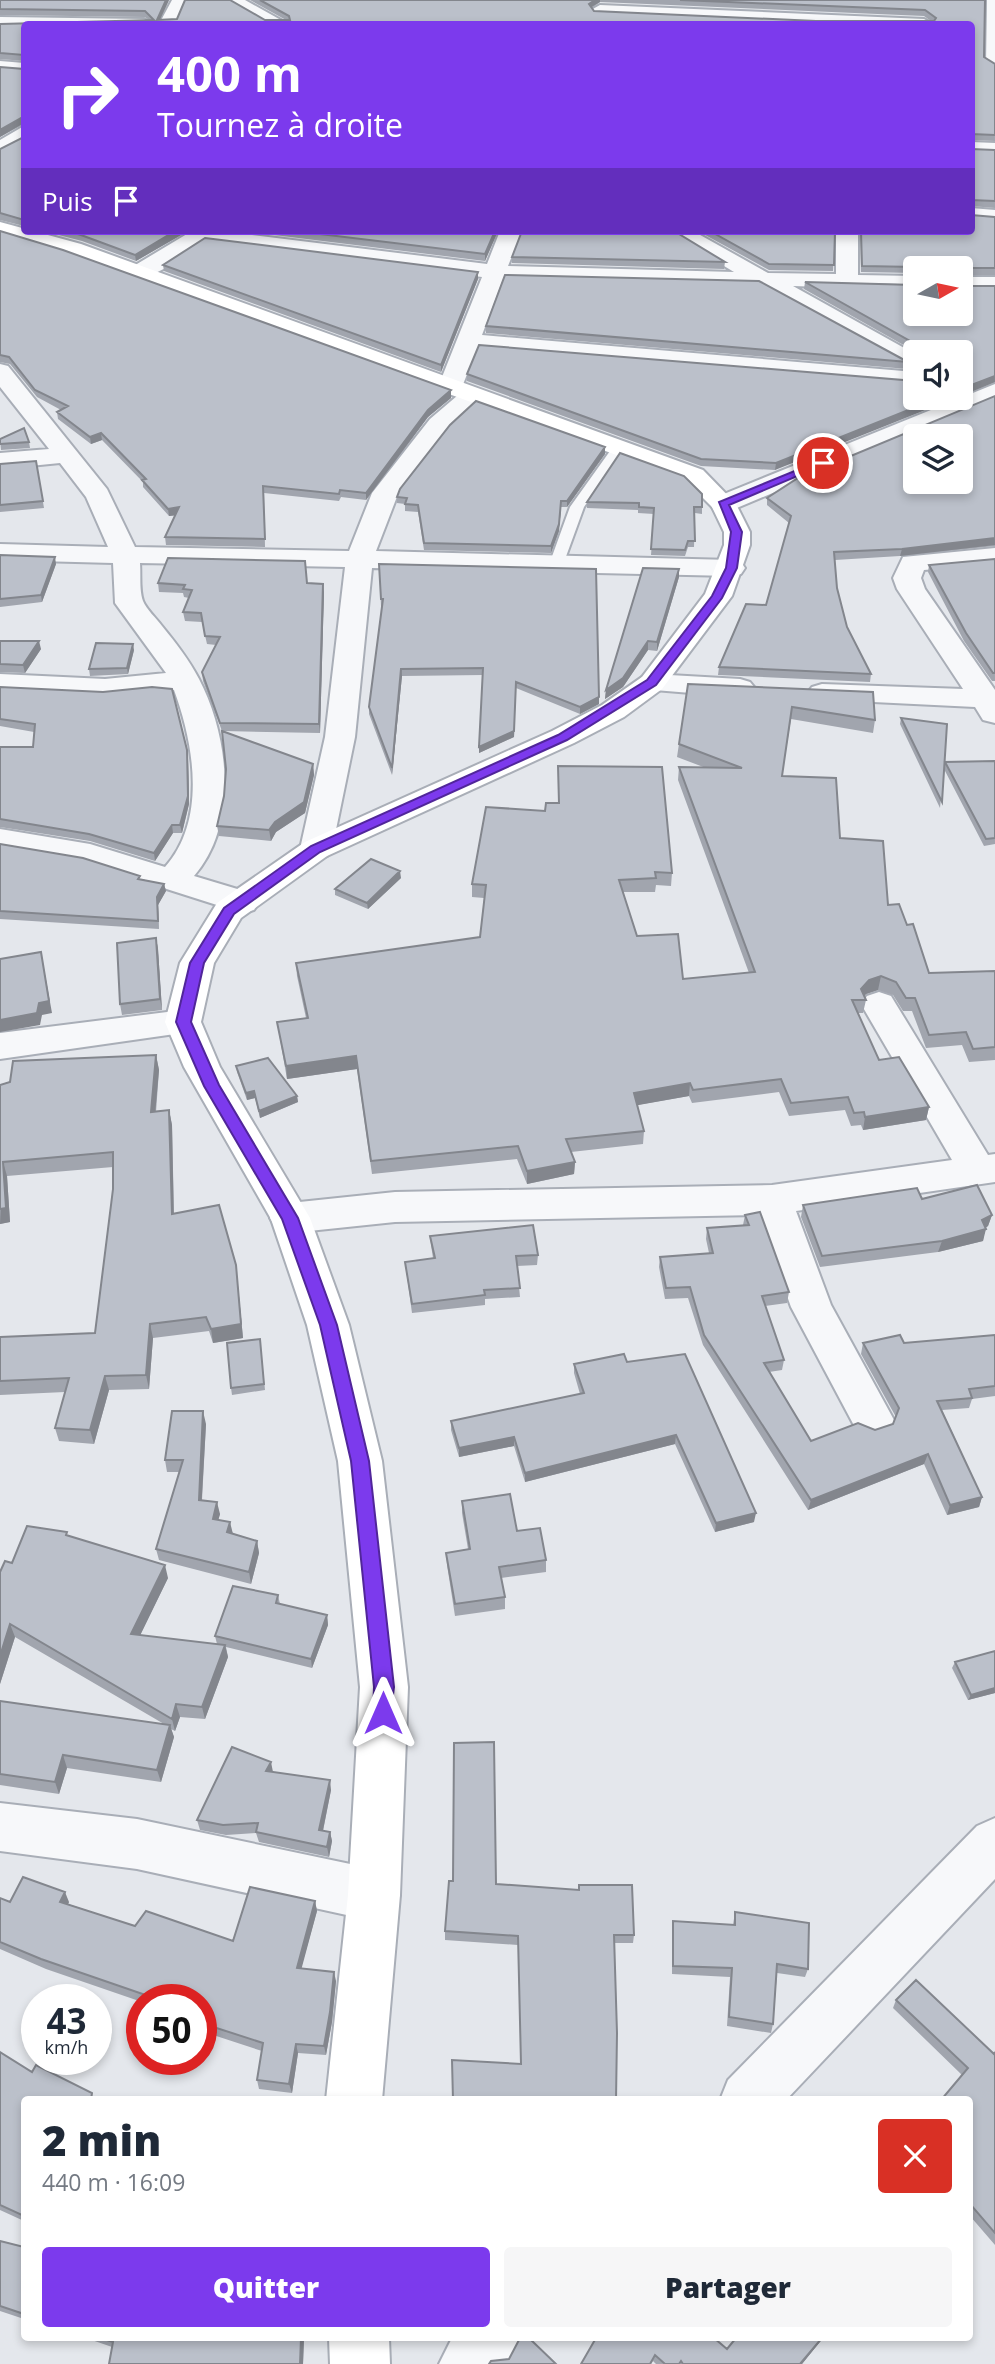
<!DOCTYPE html>
<html lang="fr">
<meta charset="utf-8">
<style>
body{margin:0;font-family:"Open Sans",sans-serif;background:#f6f6f7;color:#1f2937;height:100vh;display:flex;flex-direction:column;font-size:26px;white-space:nowrap}
*{box-sizing:border-box;margin:0}
p{font-size:23px;color:#747a83}
.icon{flex:none;width:38px;height:38px;fill:none;stroke:currentColor;stroke-width:2;stroke-linecap:round;stroke-linejoin:round}
.map{position:relative;flex:1;overflow:hidden}
.side{position:absolute;left:21px;top:2096px;width:952px;height:245px;display:flex;flex-direction:column;background:#fff;border-radius:7px;box-shadow:0 4px 10px #0003}
.side>*{flex:none}
.banner{position:absolute;left:21px;top:21px;width:954px;height:214px;border-radius:7px;box-shadow:0 4px 10px #0003;background:#7c3aed;color:#fff;overflow:hidden}
.needle{width:46px;rotate:81deg}
.buttons{position:absolute;left:903px;top:256px;display:grid;gap:14px}
.buttons a{display:grid;place-items:center;width:70px;height:70px;border-radius:7px;background:#fff;box-shadow:0 4px 10px #0003;font-size:35px}
.speed{position:absolute;left:21px;top:1984px;display:flex;gap:14px;font-size:35px;font-weight:700;text-align:center}
.speed>*{display:grid;place-content:center;width:91px;height:91px;border-radius:50%;background:#fff;box-shadow:0 4px 10px #0003;line-height:1}
.speed small{font-size:18px;font-weight:400}
.speed .limit{border:10px solid #d22;background:#fff;color:#111}
.pin{position:absolute;display:grid;place-items:center;width:60px;height:60px;color:#fff;margin:-30px;border:4px solid #fff;border-radius:50%;box-shadow:0 2px 7px #0007}
.me{position:absolute;width:77px;margin:-38px;rotate:0deg;stroke-linejoin:round;filter:drop-shadow(0 0 5px #0008)}
.turn{display:flex;align-items:center;gap:24px;height:147px;padding:0 21px;font-size:32px}
.turn .icon{width:91px;height:91px;stroke-width:2.5}
.turn b{display:block;font-size:49px;line-height:60px}
.then{display:flex;align-items:center;height:66px;padding:0 21px;background:#0003;gap:14px;font-size:26px}
.round{display:grid;place-items:center;flex:none;width:74px;height:74px;border-radius:7px;background:#f6f6f7}
.summary{display:flex;align-items:center;justify-content:space-between;height:119px;padding:0 21px}
h1{font-size:42px;font-weight:800;line-height:52px}
.button{display:flex;gap:14px;margin-top:auto;padding:14px 21px}
.button a{flex:1;height:80px;border-radius:7px;background:#7c3aed;color:#fff;font-size:28px;font-weight:800;line-height:80px;text-align:center}
.button a+a{background:#f6f6f7;color:#1f2937}
.map>svg:first-child{display:block}
</style>
<div class="map">
<svg width="995" height="2364" viewBox="0 0 995 2364">
<rect width="100%" height="100%" fill="#e4e7ec"/>
<g fill="none" stroke-linecap="round" stroke-linejoin="round">
<g stroke="#a9aeb7" stroke-width="4">
<path id="lane" d="M615 444 625 447 584 507 564 562 552 565 550 562 570 507Z"/>
</g>
<g stroke="#a9aeb7" stroke-width="4">
<path id="street" d="M172 0H188L175 24H159Z
M224 0H245L288 24H267Z
M987 0H995V68L986 63Z
M600 5 924 19 933 24H815L594 14 591 10Z
M0 17 144 19 153 24 0 27Z
M0 61 24 63V73L0 71Z
M24 126V141L0 155V140Z
M971 142 995 143V155L971 154Z
M971 208 995 210V222L971 220Z
M192 231H220L487 264 500 231H522L508 266 734 272 666 231H693L768 273 836 274V231H858V275L915 276V290L793 286 915 354V370L759 285 503 279 482 335 915 372V386L477 349 462 387 458 392H442L438 387 482 277 205 242C184 255 151 284 125 278L122 273Z
M961 277H995V291H961Z
M0 364 8 366 107 489 135 547 349 551 372 493 430 419 464 390H482L485 395 448 429 398 494 376 551 731 560 741 562 745 568 741 574 731 576 372 568 355 737 332 849 327 856 316 859 305 856 300 849 325 737 345 567 140 563C141 575 139 590 143 601 146 609 157 619 162 626 176 643 189 660 199 679 229 736 239 824 194 876L254 894 259 902 254 910 242 913 85 863 0 849V829L90 844 165 867C207 820 194 744 174 690L105 697 0 692V674L105 679 166 673 115 603 113 563 0 560V544L108 547 86 497 60 463 0 469V453L49 449 0 387Z
M995 384V400L732 510H714L710 504 714 498Z
M995 548V564L924 570 921 578 925 589 995 690V723L983 720 975 707 812 699 807 693 812 687 822 684 963 689 897 589 893 578 903 557Z
M652 674 740 679 750 682 755 688 750 694 740 697 642 689 637 683 642 677Z
M879 992 891 996 988 1155 995 1154V1182L796 1211 831 1305 894 1420 888 1433 873 1438 858 1433 791 1307 758 1215 395 1222 290 1233 276 1228 270 1218 276 1208 290 1203 395 1192 772 1185 952 1160 861 1004 867 996Z
M183 1010 196 1013 201 1022 196 1031 0 1059V1033Z
M0 1803 137 1819 374 1869 392 1877 400 1895 392 1913 374 1921 137 1869 0 1851Z
M995 1818V1879L786 2100H720L728 2080 977 1826Z
M452 2338H520L507 2364H439Z"/>
</g>
<g stroke="#a9aeb7" stroke-width="4">
<path id="secondary" d="M0 222 81 244 703 470 736 504 750 532V545L732 596 662 689 624 717 574 743 327 856 241 918 214 963 201 1022 220 1067 310 1218 349 1325 382 1461 408 1687 400 1895 382 2100H326L348 1895 360 1687 338 1461 307 1325 271 1219 184 1067 165 1022 180 963 217 903 305 842 552 731 602 705 642 677 705 594 724 545V532L712 507 685 480 65 254 0 235Z
M329 2338H389L390 2364H330Z"/>
</g>
<use href="#lane" fill="#f7f8fa" fill-rule="evenodd"/>
<use href="#street" fill="#f7f8fa" fill-rule="evenodd"/>
<use href="#secondary" fill="#fff" fill-rule="evenodd"/>
</g>
<path fill="#a1a5ae" fill-rule="evenodd" d="M0 0H169L160 20H286L250 0H985L984 57 995 64V141L971 140V24L24 61 0 59V24L149 20 145 17 0 15ZM600 2 924 16 931 21H816L594 11 592 8Z
M0 67 24 69V226L0 220V149L24 137V124L0 137Z
M971 149 995 150V208L971 206Z
M995 217V275H961V268H915V276V273L861 272 860 231H971Z
M0 231 451 390V398L428 417 366 500 341 497 339 501 264 493 265 547 166 545 165 537 175 515 169 516 143 487V482L102 440 91 444 58 419 57 412 61 410 37 397 10 364 0 362Z
M43 231H188L136 261 82 241Z
M241 231H498L485 261Z
M698 231H835L833 271 769 270Z
M512 257 725 262 724 269 512 263Z
M163 265 478 279 441 372 164 271Z
M805 282 995 286V382L961 396V352H916L804 289Z
M486 326 908 362 907 369 486 333Z
M467 374 915 381 775 470 701 466 467 381Z
M995 396V546L900 556 835 560 837 588 847 627 871 674 870 682 718 675 719 667 766 605 789 523 767 505V498Z
M0 439 29 442 30 448 1 450Z
M620 453 702 507V514L695 513 694 547H688L685 556 651 555 654 514 638 513V510L587 508V502Z
M605 454 567 507H561L559 531 551 553 424 550 418 512 405 511V504L397 503V497Z
M36 461 44 508 0 512V464Z
M0 555 56 564 42 602 0 607Z
M995 559V681H992L964 641 928 572 929 565Z
M379 564 599 697V704L580 714 516 688 514 737 479 753 483 675 402 676 392 775 369 714V707L383 606H381Z
M679 569V577L657 651 648 650 623 687 605 699 606 690Z
M158 583H307L324 592 320 733 223 731 313 764 314 775 305 813 276 832 271 841 219 836 217 826 224 796 226 769 222 731 203 681 202 672 216 645 207 644 202 622 185 621 183 612 189 598 184 597 183 593 159 592Z
M0 641 41 649 25 673 0 672Z
M134 650 128 674 90 676 89 669Z
M688 684 875 720 873 733 791 719 782 776 840 838 888 905 907 925 929 973 995 971V1060L969 1062 962 1045 926 1048 912 1011H903L893 995 878 990 866 994 864 996 866 1000 863 1013H858L879 1060 929 1107 926 1120 863 1130 861 1125 851 1126 845 1110 789 1116 779 1092 692 1103 689 1096 637 1105 644 1131 643 1144 571 1152 575 1162 574 1174 527 1184 517 1159 372 1174 357 1069 287 1079 277 1022 306 1018 297 976 296 963 480 937 484 898 472 897V884L545 811 558 803V766L672 873 671 886 656 885 655 892H623L637 936 683 979 749 973 678 780 679 767 706 768 677 757Z
M0 687 187 750 188 758 189 804 182 833H173L155 861 90 841 0 827V747H33L34 732 0 726Z
M901 718 945 762 995 761V844L984 846 944 769 940 808 900 724Z
M0 844 141 879 164 884 166 891 158 905 159 929 0 919Z
M401 878 368 909 335 895V889Z
M156 938 158 949 162 1010 122 1015 120 1004Z
M156 1055 159 1070 156 1112 169 1110 172 1125 174 1214 236 1265 243 1338 213 1343 209 1331 153 1338 149 1389 109 1390 94 1444 59 1441 55 1428 65 1392 0 1395V1337L95 1333 113 1189V1167L7 1176 10 1222 0 1224V1085Z
M236 1066 297 1096 298 1102 260 1118 255 1098 247 1100 237 1072Z
M922 1199 992 1215 988 1226 985 1228 983 1241 938 1252 820 1267 801 1217 803 1205Z
M745 1215 789 1292 787 1303 765 1306 784 1360 782 1370 769 1372 811 1441 875 1430 893 1424 896 1417 861 1354 863 1343H904L995 1335V1396L972 1399 969 1408 942 1410 982 1497 979 1507 947 1515 924 1464 808 1510 703 1345 688 1298 665 1299 659 1267 660 1257 709 1253 706 1239 707 1228 743 1225Z
M430 1236 538 1255 537 1265 517 1266 520 1297 485 1299V1305L412 1313 405 1262 433 1258 431 1245Z
M260 1339 265 1390 232 1395 231 1388Z
M627 1362 754 1522 715 1532 675 1444 525 1482 514 1446 459 1457 451 1430V1421L580 1394 574 1373V1364Z
M206 1424 202 1500 220 1514 218 1520 233 1534 257 1541 259 1553 251 1584 159 1560 156 1549 180 1472H167L165 1460Z
M462 1501 517 1531 546 1560V1572L501 1578 505 1597V1609L455 1616 447 1565 446 1553 468 1549 462 1513Z
M68 1535 168 1578 140 1635 217 1644 215 1636 278 1595 280 1604 327 1615 328 1625 312 1668 226 1647 228 1657 205 1719 180 1717 175 1731 171 1729 174 1737 161 1782 67 1768 59 1794 0 1785V1701L164 1724 15 1637 0 1684V1572L12 1563Z
M995 1651V1693L968 1700 952 1668 955 1662Z
M273 1772 331 1790 323 1831 330 1832 332 1841 329 1857 259 1842 256 1833 226 1835 200 1830 197 1820Z
M496 1884 578 1890 579 1885 634 1935 633 1943H614L521 2064 518 1945 445 1940V1931Z
M0 1898 10 1902H69L68 1904 135 1926 233 1941 315 1901 317 1911 301 1968 336 1981 332 2022 326 2055 298 2053 292 2093 259 2089 257 2080 262 2051 201 2031V2000H142V2002L46 1969 0 1949Z
M735 1912 808 1969 805 1977 777 1973 773 2024 771 2033 727 2026 730 1977 672 1974V1930L673 1921 733 1925Z
M896 2000 994 2054 995 2052V2245L970 2216V2100L962 2075 893 2008Z
M0 2052 24 2100V2221L0 2210Z
M0 2241 24 2247V2319L0 2311Z
M86 2338H304L303 2364 112 2347Z
M596 2338 727 2349 736 2338H823L802 2364H656L653 2361 651 2364H581Z"/>
<path fill="#83868d" d="M166 0H169L158 24 157 20Z
M595 0H600V2L588 9 589 4Z
M23 117 24 123 0 137V130Z
M175 231H188L136 261 135 255Z
M495 231H498L485 261V254Z
M478 272V279L441 372V365Z
M995 376V382L961 396V389Z
M451 390V398L428 417 366 500V493L428 410Z
M941 397H958L775 470 776 463Z
M101 433 102 440 91 444 90 437Z
M605 447V454L567 507V501Z
M179 507 180 515 169 516 168 509Z
M561 507 559 531 551 553V546Z
M995 538V545L900 556 902 549Z
M55 557 56 564 42 602 41 595Z
M679 569V577L657 651V642Z
M323 584 324 592 320 733 319 724Z
M39 641 41 649 25 673 23 665Z
M648 641V650L623 687 605 699 606 690Z
M133 644 134 650 128 674 127 668Z
M401 669 402 676 392 775V768Z
M516 682 514 737 479 753V747Z
M599 697V704L580 714V707Z
M187 750 188 758 189 804 182 833 180 825Z
M313 764 314 775 305 813 276 832 271 841 269 830Z
M172 825 173 833 155 861 154 853Z
M400 871 401 878 368 909 367 903Z
M164 884 166 891 158 905 159 929 157 897Z
M156 938 158 949 162 1010 160 999Z
M41 952 52 1013 42 1015 40 1025 0 1032V1020Z
M881 976 878 990 866 994 861 1000V989L869 980Z
M156 1055 159 1070 154 1126 151 1112Z
M356 1056 357 1069 287 1079 286 1066Z
M690 1083 689 1096 633 1106 634 1093Z
M254 1091 255 1098 247 1100 246 1093Z
M297 1096 298 1102 260 1118 259 1111Z
M929 1107 926 1120 863 1130 865 1117Z
M169 1110 172 1125 174 1228 172 1214Z
M3 1162 7 1176 10 1222 0 1224Z
M575 1162 574 1174 527 1184V1171Z
M992 1215 988 1226 981 1231 986 1229 983 1241 938 1252 942 1241Z
M236 1265 243 1338 213 1343 211 1329Z
M150 1324 153 1338 149 1389 146 1375Z
M105 1376 109 1390 94 1444 90 1430Z
M203 1411 206 1424 201 1512 199 1500Z
M676 1435 675 1444 525 1482V1473Z
M514 1437V1446L459 1457V1448Z
M928 1454 924 1464 808 1510 811 1500Z
M982 1497 979 1507 947 1515 950 1505Z
M217 1502 220 1514 215 1532 213 1519Z
M756 1513 754 1522 715 1532 716 1523Z
M230 1522 233 1534 227 1532Z
M257 1541 259 1553 251 1584 249 1572Z
M165 1565 168 1578 135 1646 131 1634Z
M327 1615 328 1625 312 1668 311 1659Z
M10 1624 15 1637 0 1684V1656Z
M225 1645 228 1657 205 1719 202 1707Z
M995 1688V1693L968 1700 971 1695Z
M176 1704 180 1717 175 1731 172 1719Z
M170 1725 174 1737 161 1782 157 1770Z
M63 1755 67 1768 59 1794 55 1782Z
M271 1762 273 1772 266 1771Z
M330 1780 331 1790 321 1840 319 1830Z
M330 1832 332 1841 329 1857 327 1847Z
M65 1892 69 1902 64 1912 60 1902Z
M315 1901 317 1911 299 1978 297 1968Z
M334 1972 336 1981 332 2022 326 2055 324 2046Z
M296 2044 298 2053 292 2093 289 2084Z
M301 2338H304L303 2364H300Z
M822 2338H823L802 2364H800Z"/>
<path fill="#bbc0ca" stroke="#83868d" stroke-width="2" fill-rule="evenodd" d="M0 0H166L157 20 177 19 185 0H230L265 20H290L289 16 260 0H595L589 4 594 11 816 21H934L936 18 925 10 680 0H985L984 57 995 64V135L971 134V24H24V55L0 53V24L154 20 145 11 0 9Z
M0 67 24 69V220L0 213V149L24 137 23 117 0 130Z
M971 149 995 150V201L971 200Z
M971 215 995 217V268H916V267L862 266 861 231H971Z
M0 231 63 250 451 390 428 410 366 493 340 490 339 494 263 486 265 539 165 537 179 507 168 509 142 480 146 479 101 433 90 437 57 412 68 406 35 390 9 357 0 355Z
M67 231H175L135 255 81 235Z
M295 231H495L485 254Z
M522 231H674L725 262 512 257Z
M710 231H835L834 265 769 264Z
M205 238 478 272 441 365 163 265Z
M505 275 759 281 908 362 486 326Z
M805 282 915 285V313H961V286H995V376L961 389V352H918L917 345Z
M479 345 915 381V397H941L776 463 701 459 467 374Z
M995 396V538L902 549 834 552 837 588 847 627 871 674 719 667 746 604 766 605 791 516 767 498 798 478ZM915 436H961V481H915Z
M476 401 605 447 567 501H561L559 524 551 546 424 543 418 505 405 504 407 498 397 497 400 489 450 425Z
M24 428 29 442 0 444V439Z
M620 453 684 476 702 494V507H694L695 541H688L685 550 651 549 654 508 639 507V503L587 502Z
M36 461 43 501 0 505V464Z
M0 555 55 557 41 595 0 599Z
M168 558 305 561 307 583 323 584 319 724 220 723 202 672 220 637 205 636 201 613 183 612 192 590 183 589 185 585 158 583Z
M995 559V673H993L966 633 929 565Z
M379 564 596 569 599 697 580 707 516 682 514 731 479 747 483 668 401 669 392 768 369 707 383 599H381Z
M643 568 679 569 657 642 648 641 623 678 606 690Z
M0 641H39L23 665 0 664Z
M96 643 133 644 127 668 89 669Z
M688 684 873 692 875 720 792 707 782 776 836 778 840 838 883 841 888 905 899 904 907 925 913 924 929 973 995 971V1047L973 1049 966 1032 929 1035 915 998H906L896 982 881 976 869 980 861 989 866 1000H852L879 1060 899 1057 929 1107 865 1117 864 1112 854 1113 848 1097 791 1103 781 1079 693 1090 690 1083 634 1093 644 1131 566 1139 575 1162 527 1171 518 1146 371 1161 356 1056 286 1066 277 1022 308 1018 296 963 480 937 486 885 472 884 486 807 545 811 546 803H559L558 766 662 767 672 873 655 872 656 878 619 880 637 936 678 934 683 979 755 972 679 767 742 768 679 744Z
M0 687 103 692 152 687 172 689 187 750 188 796 180 825H172L154 853 89 834 0 819V747H33L35 724 0 719Z
M901 718 947 724 942 802Z
M222 731 313 764 304 802 275 822 269 830 217 826 224 796 226 769Z
M995 761V838L986 839 945 762Z
M0 844 83 858 140 876 138 879 164 884 157 897 158 921 0 911Z
M371 859 400 871 367 903 335 889Z
M156 938 160 999 120 1004 117 943Z
M41 952 49 1001 39 1003 37 1013 0 1020V959Z
M156 1055 151 1112 169 1110 172 1214 219 1205 236 1265 241 1324 211 1329 206 1317 150 1324 146 1375 105 1376 90 1430 55 1428 69 1378 0 1381V1337L95 1333 113 1189V1152L3 1162 6 1208 0 1209V1085L10 1082 13 1061Z
M268 1058 297 1096 259 1111 254 1091 246 1093 236 1066Z
M977 1185 992 1215 982 1220 986 1229 942 1241 822 1256 803 1205 917 1188 922 1199Z
M760 1212 789 1292 762 1296 784 1360 764 1363 811 1441 858 1423 875 1430 893 1424 899 1408 863 1343 900 1335 904 1343 995 1335V1386L969 1389 972 1398 937 1401 982 1497 950 1505 928 1454 811 1500 704 1335 690 1287 666 1288 660 1257 713 1253 707 1228 749 1225 745 1215Z
M533 1225 538 1255 516 1256 520 1288 484 1290 485 1295 412 1304 405 1262 435 1258 430 1236Z
M260 1339 264 1384 231 1388 227 1343Z
M624 1354 627 1362 685 1354 756 1513 716 1523 676 1435 525 1473 514 1437 459 1448 451 1421 584 1393 574 1364Z
M172 1411H203L199 1500 217 1502 213 1519 230 1522 227 1532 257 1541 249 1572 156 1549 183 1460H165Z
M510 1494 517 1531 540 1528 546 1560 499 1567 505 1597 455 1604 446 1553 470 1549 462 1501Z
M27 1526 67 1532 66 1535 165 1565 131 1634 225 1645 202 1707 176 1704 172 1719 10 1624 0 1656V1572L5 1561 12 1563Z
M233 1586 278 1595 276 1603 327 1615 311 1659 215 1636Z
M995 1651V1688L971 1695 955 1662Z
M0 1701 170 1725 157 1770 63 1755 55 1782 0 1774Z
M494 1742 496 1884 579 1890V1885H632L634 1935H614L617 2033 616 2100H453L452 2060 521 2064 518 1936 445 1931 449 1881H453L454 1743Z
M232 1747 271 1762 266 1771 330 1780 319 1830 330 1832 327 1847 256 1832 258 1823 223 1825 197 1820Z
M23 1877 65 1892 60 1902 135 1926 146 1911 233 1941 250 1887 315 1901 297 1968 334 1972 330 2012 324 2046 296 2044 289 2084 257 2080 263 2043 201 2023V2000H160L41 1959 0 1942V1898L10 1902Z
M735 1912 809 1923 808 1969 777 1964 773 2024 729 2017 732 1968 673 1966V1921L735 1925Z
M916 1980 994 2054 995 2052V2233L970 2204V2100H941L968 2068 896 2000Z
M0 2052 32 2072 36 2065 92 2093 91 2100H24V2216L0 2205Z
M0 2241 24 2247V2314L0 2306Z
M101 2338H301L300 2364H109L113 2342Z
M520 2338H529L556 2364H489L491 2361 509 2359Z
M596 2338H714L727 2349 736 2338H822L800 2364H683L681 2361 679 2364H665L655 2355 650 2364H581Z"/>
<path fill="#7c3aed" stroke="#51269a" stroke-width="2" d="M819 461 828 463 729 505 742 532 737 568 722 598 656 685 567 740 320 852 234 914 204 963 191 1022 219 1085 298 1218 337 1325 369 1461 394 1687 390 1719 383 1722 376 1719 373 1713 374 1687 351 1461 320 1325 282 1219 204 1086 176 1022 190 963 224 908 311 846 558 735 647 680 712 596 726 568 731 532 719 502Z"/>
</svg>
<div class="buttons">
<a><svg class="needle" viewBox="-14 -14 28 28"><path d="M0-13l5 13h-10z" fill="#e53935"/><path d="M0 13l5-13h-10z" fill="#747a83"/></svg></a>
<a><svg class="icon" aria-label="sound" viewBox="0 0 24 24"><path d="M4 9h4l5-4v14l-5-4H4zM17 9q2 3 0 6"/></svg></a>
<a><svg class="icon" aria-label="layers" viewBox="0 0 24 24"><path d="M12 4l9 5-9 5-9-5zM3 14l9 5 9-5"/></svg></a>
</div>
<div class="speed"><div>43<small>km/h</small></div><div class="limit">50</div></div>
<div class="pin" style="left:823px;top:463px;background:#d93025"><svg class="icon" aria-label="arrive" viewBox="0 0 24 24"><path d="M6 21V4h12l-3 4 3 4H6"/></svg></div>
<svg class="me" style="left:383px;top:1713px" viewBox="-20 -20 40 40"><path d="M0-17L14 15 0 8-14 15z" fill="#7c3aed" stroke="#fff" stroke-width="4"/></svg>
<div class="banner">
<div class="turn"><svg class="icon" aria-label="right" viewBox="0 0 24 24"><path d="M7 20v-9h11M14 6l5 5-5 5"/></svg><div><b>400 m</b>Tournez à droite</div></div>
<div class="then">Puis<svg class="icon" aria-label="arrive" viewBox="0 0 24 24"><path d="M6 21V4h12l-3 4 3 4H6"/></svg></div>
</div>
<section class="side">
<div class="summary"><div><h1>2 min</h1><p>440 m · 16:09</p></div><a class="round" style="background:#d93025;color:#fff"><svg class="icon" aria-label="close" viewBox="0 0 24 24"><path d="M6 6l12 12M18 6L6 18"/></svg></a></div>
<div class="button"><a>Quitter</a><a>Partager</a></div>
</section>
</div>
